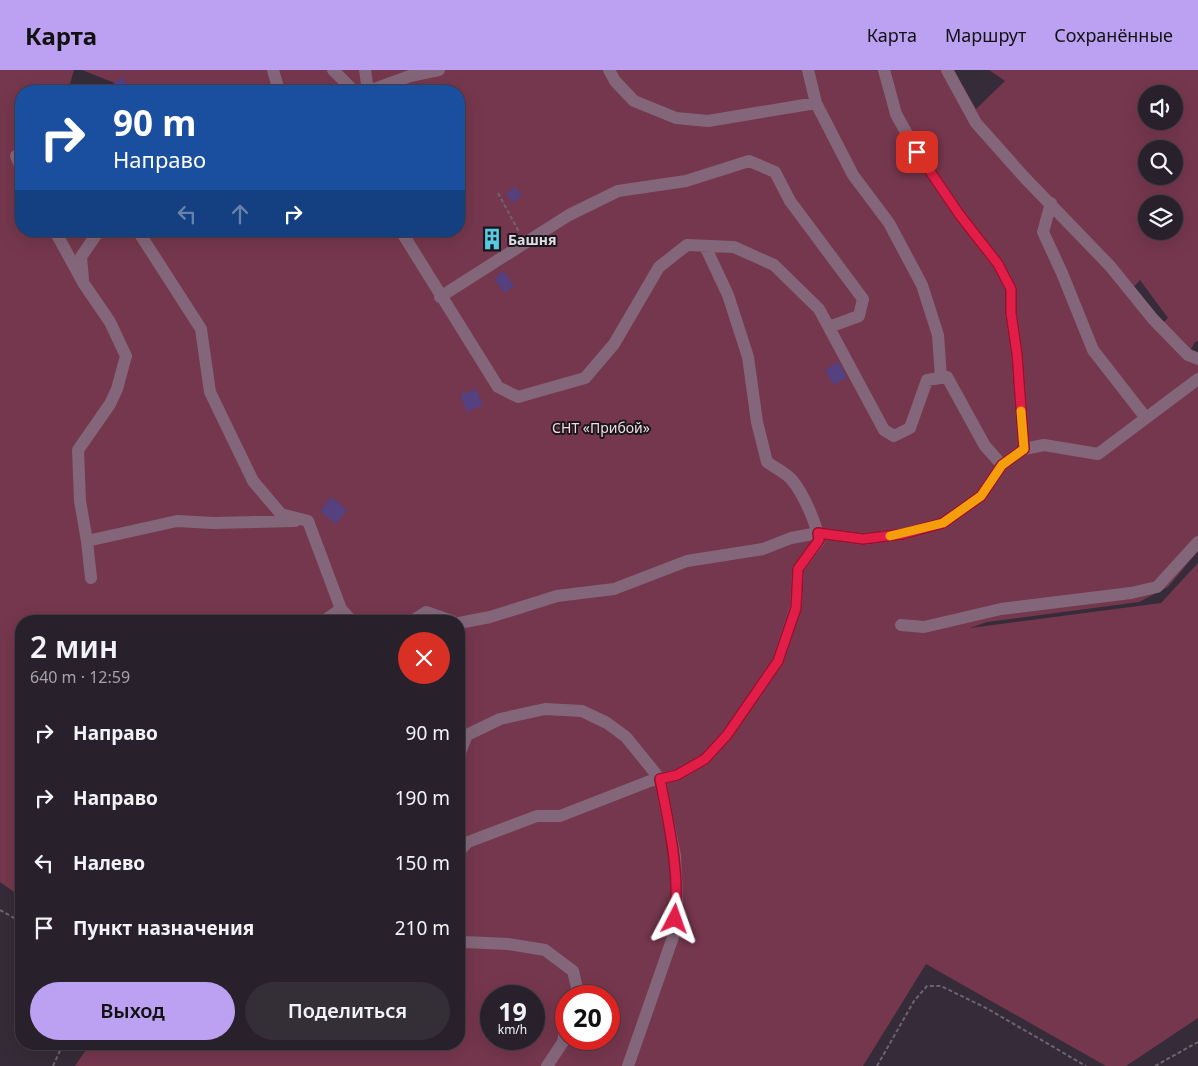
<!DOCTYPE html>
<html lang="ru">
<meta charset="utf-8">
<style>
body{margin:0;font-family:"Noto Sans",sans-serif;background:#342e37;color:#f1f3f6;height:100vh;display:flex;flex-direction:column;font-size:19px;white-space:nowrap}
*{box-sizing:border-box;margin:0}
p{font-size:16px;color:#a5a3a9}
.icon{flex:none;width:28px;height:28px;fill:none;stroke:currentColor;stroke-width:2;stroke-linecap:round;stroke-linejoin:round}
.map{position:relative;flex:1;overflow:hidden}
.side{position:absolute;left:15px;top:545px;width:450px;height:435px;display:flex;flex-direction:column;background:#28212b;border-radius:20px;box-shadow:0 5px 20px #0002,0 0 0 1px #443e47}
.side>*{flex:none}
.top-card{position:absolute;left:15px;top:15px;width:450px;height:152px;border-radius:20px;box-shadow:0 5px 20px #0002,0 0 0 1px #443e47;background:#1a4fa0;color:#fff;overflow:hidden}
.tools{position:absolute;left:1138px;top:15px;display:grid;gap:10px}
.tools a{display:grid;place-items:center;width:45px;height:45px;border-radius:50%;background:#28212b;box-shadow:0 5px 20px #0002,0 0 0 1px #443e47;font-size:25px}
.speed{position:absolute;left:480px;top:915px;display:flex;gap:10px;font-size:25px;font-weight:700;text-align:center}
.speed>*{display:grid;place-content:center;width:65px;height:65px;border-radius:50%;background:#28212b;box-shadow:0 5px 20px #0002,0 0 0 1px #443e47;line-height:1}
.speed small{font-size:12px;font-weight:400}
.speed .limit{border:8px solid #d22;background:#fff;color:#111}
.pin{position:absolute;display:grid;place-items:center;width:42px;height:42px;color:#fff;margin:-21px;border-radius:10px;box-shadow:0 2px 8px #0006}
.me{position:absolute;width:55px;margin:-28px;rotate:4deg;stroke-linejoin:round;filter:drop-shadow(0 0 4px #0008)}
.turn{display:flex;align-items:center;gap:18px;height:105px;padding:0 15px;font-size:22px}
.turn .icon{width:65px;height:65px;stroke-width:2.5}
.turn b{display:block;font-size:35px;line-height:42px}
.lanes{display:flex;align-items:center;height:48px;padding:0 15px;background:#0003;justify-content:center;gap:25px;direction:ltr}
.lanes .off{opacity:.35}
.round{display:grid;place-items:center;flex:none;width:52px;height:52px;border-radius:26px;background:#342e37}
.headline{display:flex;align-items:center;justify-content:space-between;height:85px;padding:0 15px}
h1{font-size:30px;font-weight:600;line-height:38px}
.cta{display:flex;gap:10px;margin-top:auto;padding:10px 15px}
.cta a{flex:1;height:58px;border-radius:30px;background:#bca0f2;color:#111;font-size:20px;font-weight:600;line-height:58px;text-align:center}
.cta a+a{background:#342e37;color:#f1f3f6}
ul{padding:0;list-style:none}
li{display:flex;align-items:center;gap:15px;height:65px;padding:0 15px}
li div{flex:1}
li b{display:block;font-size:19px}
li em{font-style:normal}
header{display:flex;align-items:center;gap:30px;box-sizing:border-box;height:70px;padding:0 25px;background:#bca0f2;color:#111}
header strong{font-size:24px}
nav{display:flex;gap:28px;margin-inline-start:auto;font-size:18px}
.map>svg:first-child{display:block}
</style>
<header>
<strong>Карта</strong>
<nav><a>Карта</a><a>Маршрут</a><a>Сохранённые</a></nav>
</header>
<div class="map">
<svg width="1198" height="996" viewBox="0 0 1198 996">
<rect width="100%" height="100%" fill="#362c39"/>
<path fill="#75374d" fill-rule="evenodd" d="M0 0H74L68 21H21V161H459V21H117L127 18 82 0H954L976 39 1005 11 989 0H1198V271L1195 272 1191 279 1198 282V481L1168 517 1139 532 987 552 970 558 1161 533 1198 493V948L1126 996H1106L926 894 863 996H75L90 974H459V551H21V827L0 812ZM1146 24H1174V51H1146ZM1146 79H1174V106H1146ZM1146 134H1174V161H1146ZM1140 210 1168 248 1163 253 1133 218ZM491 926H534V969H491ZM566 926H609V969H566Z"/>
<path fill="#554080" d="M122 7 132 21H108L107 19Z
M516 117 522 126 512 133 506 123Z
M494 162 499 170 489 176 484 168Z
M504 201 514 216 504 223 494 208Z
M838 292 847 307 834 315 825 300Z
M476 319 483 335 467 342 460 325Z
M331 427 347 440 336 454 320 441Z"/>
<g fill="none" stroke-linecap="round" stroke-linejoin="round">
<path stroke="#6c646f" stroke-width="2" stroke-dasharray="4 2.5" stroke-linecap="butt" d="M498 123 518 160V163
M0 840 21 852
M53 996 63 974
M877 996 914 931 927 916H941L988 939 1086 996
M1155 996 1198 972"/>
<path stroke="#84667a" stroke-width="12" d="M273 0 279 21
M333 0 354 21
M365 0 368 21
M609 0 615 11 634 31 676 48 708 51 816 33
M808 0 816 33 853 105 889 153 922 215 938 265 941 308
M884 0 896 44 917 82 959 144 998 194 1011 219V243L1017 284 1024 379
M947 0 976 53 1025 108 1110 196 1153 249 1188 285 1198 289
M369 21 410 6 439 0
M16 86 21 97
M1051 133 1043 162 1062 203 1093 280 1146 348
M55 161 84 214 110 252 126 286 117 319 110 334 78 380 80 431 87 471 91 508
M138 161 201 259 210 322 253 411 281 444 308 451 341 539 352 551
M401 161 498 317 518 327 585 308 614 274 659 197 687 175 734 177 774 195 819 239 884 360 894 366 910 358 927 310 947 307 985 376 1002 395
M83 209 81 187 96 165 102 161
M440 227 569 145 618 121 686 111 749 91 775 102 790 131 863 229 859 246 829 257
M87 471 177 451 213 453 295 451
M324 551 341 539
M412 551 426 542 452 551
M459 553 490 547 557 526 614 519 687 491 763 479 791 468 818 463 863 469 903 464 943 453 981 426 1002 395 1024 379 1044 375 1098 384 1198 309
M901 555 924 557 1001 539 1131 523 1157 517 1198 472
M459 685 467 665 500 649 545 639 582 641 607 653 626 667 660 709 675 786 677 830 673 867 628 996
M459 781 468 772 537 746H560L650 711 677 705 705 689 727 665 778 591 796 537 798 499 819 471C817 454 803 423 792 410 786 403 775 398 767 392L757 352 748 287 728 225 705 176
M459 869 464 872 508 874 545 880 573 901 577 918 574 926
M547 996 563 972 566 957"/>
</g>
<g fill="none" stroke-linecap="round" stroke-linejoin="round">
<g stroke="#92132f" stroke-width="12">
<path id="route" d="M675 849C680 801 669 756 660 709L677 705 705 689 727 665 778 591 796 538 798 499 819 470 818 463 863 469 903 464 943 453 981 426 1002 395 1024 379 1017 284 1011 243V219L998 194 959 144 917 82"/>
</g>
<use href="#route" stroke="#e11d48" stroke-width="9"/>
<path stroke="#f59e0b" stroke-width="9" d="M890 466 943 453 981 426 1002 395 1024 379 1021 341"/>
</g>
<defs>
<g id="building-bare" transform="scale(1.725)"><path d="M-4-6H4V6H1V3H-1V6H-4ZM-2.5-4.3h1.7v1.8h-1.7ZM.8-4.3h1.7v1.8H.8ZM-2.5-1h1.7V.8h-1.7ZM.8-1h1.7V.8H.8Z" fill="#57c9e2" stroke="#1b161c" stroke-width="2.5" paint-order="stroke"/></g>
</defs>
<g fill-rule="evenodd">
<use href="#building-bare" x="492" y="169"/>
</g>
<g text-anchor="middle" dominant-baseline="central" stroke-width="4" stroke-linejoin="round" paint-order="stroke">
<g font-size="14" font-weight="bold" fill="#e2dce4" stroke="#1b161c" text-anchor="start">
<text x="508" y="169">Башня</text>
</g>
<g font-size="14" fill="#f1dae0" stroke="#1b161c">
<text x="601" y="357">СНТ «Прибой»</text>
</g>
</g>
</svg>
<div class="tools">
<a><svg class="icon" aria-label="sound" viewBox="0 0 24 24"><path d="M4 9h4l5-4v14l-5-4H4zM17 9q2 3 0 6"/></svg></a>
<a><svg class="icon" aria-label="search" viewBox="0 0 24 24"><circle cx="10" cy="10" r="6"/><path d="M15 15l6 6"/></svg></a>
<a><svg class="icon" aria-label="layers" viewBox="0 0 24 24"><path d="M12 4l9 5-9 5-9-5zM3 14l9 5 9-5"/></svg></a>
</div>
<div class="speed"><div>19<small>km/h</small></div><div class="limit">20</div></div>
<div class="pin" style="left:917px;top:82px;background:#d93025"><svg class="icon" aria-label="arrive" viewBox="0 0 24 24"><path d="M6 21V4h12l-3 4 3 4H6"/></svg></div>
<svg class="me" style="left:675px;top:849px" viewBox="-20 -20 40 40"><path d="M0-17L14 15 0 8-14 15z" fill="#e11d48" stroke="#fff" stroke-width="4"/></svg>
<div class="top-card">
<div class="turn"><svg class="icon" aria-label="right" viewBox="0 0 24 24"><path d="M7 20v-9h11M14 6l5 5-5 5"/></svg><div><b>90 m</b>Направо</div></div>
<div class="lanes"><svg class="icon off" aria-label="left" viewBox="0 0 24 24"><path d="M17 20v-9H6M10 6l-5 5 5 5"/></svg><svg class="icon off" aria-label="ahead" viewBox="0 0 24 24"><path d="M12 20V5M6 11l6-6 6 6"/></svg><svg class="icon" aria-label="right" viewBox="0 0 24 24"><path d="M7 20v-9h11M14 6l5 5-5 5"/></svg></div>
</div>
<section class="side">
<div class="headline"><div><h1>2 мин</h1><p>640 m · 12:59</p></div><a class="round" style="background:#d93025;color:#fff"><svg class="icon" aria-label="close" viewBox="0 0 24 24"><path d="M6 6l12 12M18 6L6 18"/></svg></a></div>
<ul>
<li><svg class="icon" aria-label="right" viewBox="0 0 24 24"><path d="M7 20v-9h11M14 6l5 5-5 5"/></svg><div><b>Направо</b></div><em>90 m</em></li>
<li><svg class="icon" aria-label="right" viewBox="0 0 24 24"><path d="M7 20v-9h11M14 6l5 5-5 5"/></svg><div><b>Направо</b></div><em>190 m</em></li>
<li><svg class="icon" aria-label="left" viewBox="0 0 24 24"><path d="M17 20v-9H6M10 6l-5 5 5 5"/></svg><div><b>Налево</b></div><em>150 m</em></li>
<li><svg class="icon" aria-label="arrive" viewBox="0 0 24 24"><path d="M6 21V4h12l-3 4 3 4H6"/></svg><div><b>Пункт назначения</b></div><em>210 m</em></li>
</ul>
<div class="cta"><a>Выход</a><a>Поделиться</a></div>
</section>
</div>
